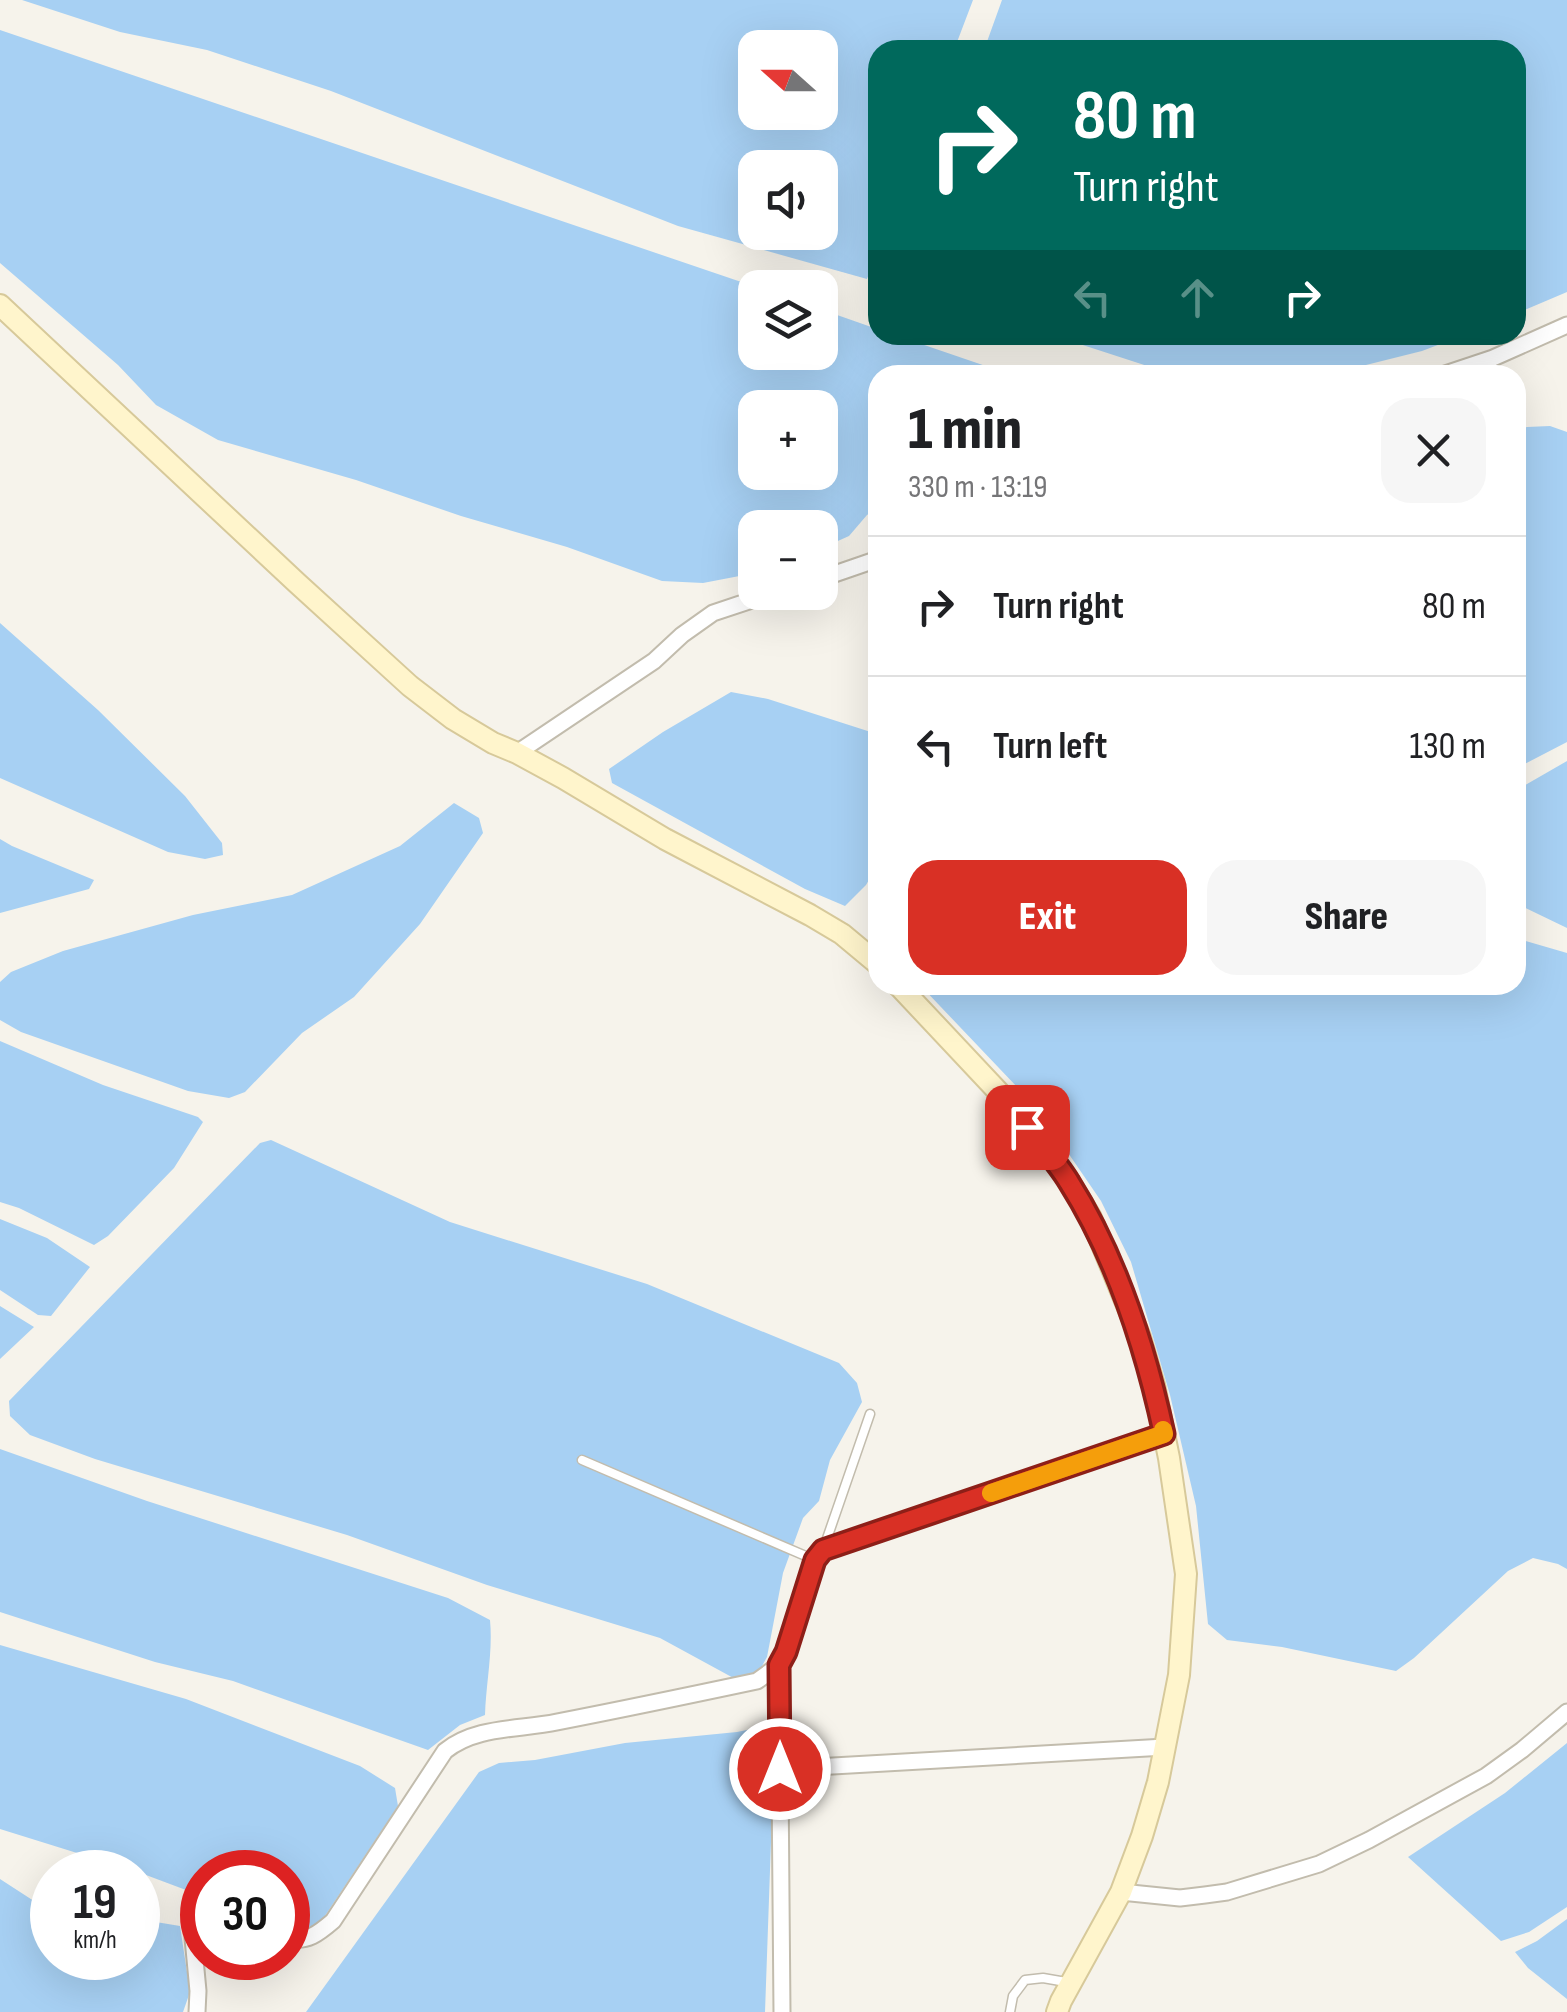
<!DOCTYPE html>
<meta charset="utf-8">
<style>
body{margin:0;font-family:"Sofia Sans Condensed",sans-serif;background:#f6f6f6;color:#202124;height:100vh;display:flex;flex-direction:column;font-size:38px;white-space:nowrap}
*{box-sizing:border-box;margin:0}
p{font-size:32px;color:#757577}
.icon{flex:none;width:55px;height:55px;fill:none;stroke:currentColor;stroke-width:2;stroke-linecap:round;stroke-linejoin:round}
.map{position:relative;flex:1;overflow:hidden}
.sheet{position:absolute;left:868px;top:365px;width:658px;height:630px;display:flex;flex-direction:column;background:#fff;border-radius:30px;box-shadow:0 10px 40px #0002}
.sheet>*{flex:none}
.top-card{position:absolute;left:868px;top:40px;width:658px;height:305px;border-radius:30px;box-shadow:0 10px 40px #0002;background:#00695c;color:#fff;overflow:hidden}
.needle{width:65px;rotate:291deg}
.fabs{position:absolute;left:738px;top:30px;display:grid;gap:20px}
.fabs a{display:grid;place-items:center;width:100px;height:100px;border-radius:20px;background:#fff;box-shadow:0 10px 40px #0002;font-size:50px}
.speed{position:absolute;left:30px;top:1850px;display:flex;gap:20px;font-size:50px;font-weight:700;text-align:center}
.speed>*{display:grid;place-content:center;width:130px;height:130px;border-radius:50%;background:#fff;box-shadow:0 10px 40px #0002;line-height:1}
.speed small{font-size:25px;font-weight:400}
.speed .limit{border:15px solid #d22;background:#fff;color:#111}
.pin{position:absolute;display:grid;place-items:center;width:85px;height:85px;color:#fff;margin:-42px;border-radius:20px;box-shadow:0 5px 15px #0006}
.me{position:absolute;width:110px;margin:-55px;rotate:0deg;stroke-linejoin:round;filter:drop-shadow(0 0 8px #0008)}
.turn{display:flex;align-items:center;gap:35px;height:210px;padding:0 40px;font-size:45px}
.turn .icon{width:130px;height:130px;stroke-width:2.5}
.turn b{display:block;font-size:70px;line-height:85px}
.lanes{display:flex;align-items:center;height:95px;padding:0 40px;background:#0003;justify-content:center;gap:50px;direction:ltr}
.lanes .off{opacity:.35}
.round{display:grid;place-items:center;flex:none;width:105px;height:105px;border-radius:30px;background:#f6f6f6}
.overview{display:flex;align-items:center;justify-content:space-between;height:170px;padding:0 40px}
h1{font-size:60px;font-weight:800;line-height:75px}
.primary-button{display:flex;gap:20px;margin-top:auto;padding:20px 40px}
.primary-button a{flex:1;height:115px;border-radius:30px;background:#d93025;color:#fff;font-size:40px;font-weight:800;line-height:115px;text-align:center}
.primary-button a+a{background:#f6f6f6;color:#202124}
ul{padding:0;list-style:none}
li{display:flex;align-items:center;gap:30px;height:140px;padding:0 40px;border-top:2px solid #e0e0e0}
li div{flex:1}
li b{display:block;font-size:38px}
li em{font-style:normal}
.map>svg:first-child{display:block}
</style>
<div class="map">
<svg width="1567" height="2012" viewBox="0 0 1567 2012">
<rect width="100%" height="100%" fill="#f6f3eb"/>
<path fill="#a7d0f3" fill-rule="evenodd" d="M22 0H973L954 50H878V252L867 279 678 226 331 91 207 50 120 32ZM755 48H820V112H755ZM755 168H820V232H755Z
M1002 0H1567V292L1515 314V50H984Z
M0 30 756 287 755 352H820V309L877 329 878 335H895L1012 375H878L877 508 867 515 849 536 820 549V528H755V573L703 583 662 581 567 547 461 516 356 480 218 440 156 405 118 365 0 263ZM755 408H820V472H755Z
M1052 335H1464L1422 351 1326 375H1175Z
M1550 426 1567 432V742L1515 769V430L1527 427Z
M0 623 98 710 185 796 222 843 223 855 205 859 168 852 0 778Z
M731 692 768 699 877 734V866L866 885 845 906 805 889 612 783 609 769 663 732Z
M1567 761V928L1515 903V791Z
M454 803 479 818 483 833 420 924 354 997 302 1033 245 1092 229 1098 188 1091 21 1032 0 1020V982L11 972 63 951 193 915 292 895 400 846Z
M0 839 12 846 94 880 89 889 0 913Z
M1515 938 1567 953V1569L1558 1564 1533 1558 1508 1571 1414 1658 1396 1671 1282 1647 1227 1640 1208 1624 1196 1506 1170 1395 1131 1262 1101 1201 1038 1109 920 985H1515Z
M0 1041 103 1085 198 1117 203 1122 174 1168 108 1236 94 1245 19 1208 0 1202Z
M271 1140 450 1222 647 1284 839 1363 857 1383 862 1402 830 1460 819 1501 803 1518 783 1573 767 1657 756 1677 739 1681 660 1638 487 1585 347 1535 95 1459 30 1435 10 1416 9 1401 260 1143Z
M0 1219 47 1238 90 1267 51 1316 38 1315 0 1290Z
M0 1306 34 1327 0 1359Z
M0 1449 147 1501 448 1598 490 1620C493 1652 486 1683 485 1715L460 1725 428 1750 233 1681 155 1662 0 1612Z
M0 1645 186 1699 360 1766 395 1788 398 1806 321 1922 304 1930 288 1926V1872H202V1896L138 1872 0 1829Z
M771 1725V1842L765 2012H306L479 1772 499 1763 535 1760 625 1743 737 1732Z
M1567 1743V1907L1529 1932 1501 1941 1408 1857 1505 1793Z
M0 1879 37 1903 52 1906V1958H138V1919L180 1926 190 1992 183 2012H0Z
M1567 1919V1999L1528 1968 1515 1952 1537 1941Z"/>
<g fill="none" stroke-linecap="round" stroke-linejoin="round">
<g stroke="#c2bcad" stroke-width="11">
<path id="lane" d="M582 1460 815 1560
M823 1550 870 1414
M1010 2012 1013 1996 1025 1980 1043 1978 1066 1982"/>
</g>
<g stroke="#c2bcad" stroke-width="19">
<path id="street" d="M1442 375 1493 358 1567 325
M820 579 878 559
M517 753 654 661 682 635 713 613 776 592
M779 1665 782 2012
M780 1769 1165 1747
M1121 1892 1180 1898 1205 1895 1227 1892 1319 1864 1369 1840 1486 1776 1522 1750 1567 1712
M288 1938C307 1943 319 1933 333 1921L445 1751C476 1726 519 1730 557 1722 624 1709 691 1695 757 1681L779 1665 786 1653 815 1560 823 1550 1164 1434
M197 2012 198 1991 193 1938 195 1925 202 1918"/>
</g>
<g stroke="#d7c99a" stroke-width="24">
<path id="secondary" d="M0 305 297 583 410 686 453 719 493 743 517 753 563 778 665 839 810 915 842 934 878 964
M898 985 1007 1101 1067 1178 1091 1218 1140 1337 1154 1385 1169 1458 1186 1574 1179 1675 1158 1782 1142 1836 1121 1892 1061 2001 1057 2012"/>
</g>
<use href="#lane" stroke="#fff" stroke-width="8"/>
<use href="#street" stroke="#fff" stroke-width="15"/>
<use href="#secondary" stroke="#fff5cc" stroke-width="20"/>
</g>
<g fill="none" stroke-linecap="round" stroke-linejoin="round">
<g stroke="#8d1f18" stroke-width="25">
<path id="route" d="M780 1769 779 1665 786 1652 815 1560 823 1550 1164 1434C1145 1346 1117 1258 1069 1182 1057 1162 1041 1145 1027 1127"/>
</g>
<use href="#route" stroke="#d93025" stroke-width="18"/>
<path stroke="#f59e0b" stroke-width="18" d="M991 1493 1164 1434 1163 1430"/>
</g>
</svg>
<div class="fabs">
<a><svg class="needle" viewBox="-14 -14 28 28"><path d="M0-13l5 13h-10z" fill="#e53935"/><path d="M0 13l5-13h-10z" fill="#757577"/></svg></a>
<a><svg class="icon" aria-label="sound" viewBox="0 0 24 24"><path d="M4 9h4l5-4v14l-5-4H4zM17 9q2 3 0 6"/></svg></a>
<a><svg class="icon" aria-label="layers" viewBox="0 0 24 24"><path d="M12 4l9 5-9 5-9-5zM3 14l9 5 9-5"/></svg></a>
<a>+</a>
<a>−</a>
</div>
<div class="speed"><div>19<small>km/h</small></div><div class="limit">30</div></div>
<div class="pin" style="left:1027px;top:1127px;background:#d93025"><svg class="icon" aria-label="arrive" viewBox="0 0 24 24"><path d="M6 21V4h12l-3 4 3 4H6"/></svg></div>
<svg class="me" style="left:780px;top:1769px" viewBox="-20 -20 40 40"><circle r="17" fill="#d93025" stroke="#fff" stroke-width="3"/><path d="M0-11L8 9 0 5-8 9z" fill="#fff"/></svg>
<div class="top-card">
<div class="turn"><svg class="icon" aria-label="right" viewBox="0 0 24 24"><path d="M7 20v-9h11M14 6l5 5-5 5"/></svg><div><b>80 m</b>Turn right</div></div>
<div class="lanes"><svg class="icon off" aria-label="left" viewBox="0 0 24 24"><path d="M17 20v-9H6M10 6l-5 5 5 5"/></svg><svg class="icon off" aria-label="ahead" viewBox="0 0 24 24"><path d="M12 20V5M6 11l6-6 6 6"/></svg><svg class="icon" aria-label="right" viewBox="0 0 24 24"><path d="M7 20v-9h11M14 6l5 5-5 5"/></svg></div>
</div>
<section class="sheet">
<div class="overview"><div><h1>1 min</h1><p>330 m · 13:19</p></div><a class="round"><svg class="icon" aria-label="close" viewBox="0 0 24 24"><path d="M6 6l12 12M18 6L6 18"/></svg></a></div>
<ul>
<li><svg class="icon" aria-label="right" viewBox="0 0 24 24"><path d="M7 20v-9h11M14 6l5 5-5 5"/></svg><div><b>Turn right</b></div><em>80 m</em></li>
<li><svg class="icon" aria-label="left" viewBox="0 0 24 24"><path d="M17 20v-9H6M10 6l-5 5 5 5"/></svg><div><b>Turn left</b></div><em>130 m</em></li>
</ul>
<div class="primary-button"><a>Exit</a><a>Share</a></div>
</section>
</div>
